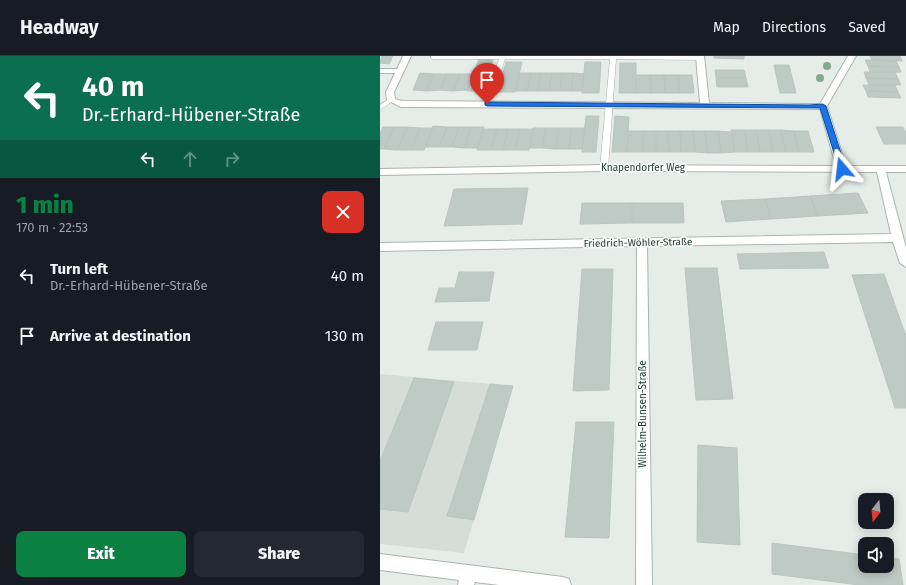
<!DOCTYPE html>
<meta charset="utf-8">
<style>
body{margin:0;font-family:"Fira Sans",sans-serif;background:#242831;color:#f1f3f6;height:100vh;display:flex;flex-direction:column;font-size:15px;white-space:nowrap}
*{box-sizing:border-box;margin:0}
p{font-size:13px;color:#9ea1a6}
.icon{flex:none;width:22px;height:22px;fill:none;stroke:currentColor;stroke-width:2;stroke-linecap:round;stroke-linejoin:round}
.map{position:relative;flex:1;overflow:hidden}
.sheet{display:flex;flex-direction:column;background:#171b24;width:380px}
.sheet>*{flex:none}
.guide{background:#0b6e4f;color:#fff;overflow:hidden}
.needle{width:26px;rotate:196deg}
.controls{position:absolute;left:478px;top:437px;display:grid;gap:8px}
.controls a{display:grid;place-items:center;width:36px;height:36px;border-radius:8px;background:#171b24;box-shadow:0 2px 10px #0003;font-size:20px}
.pin{position:absolute;display:grid;place-items:center;width:34px;height:34px;color:#fff;margin:-41px -17px;border-radius:50% 50% 50% 0;rotate:-45deg;box-shadow:0 0 4px #0007}
.pin .icon{rotate:45deg}
.me{position:absolute;width:44px;margin:-22px;rotate:343deg;stroke-linejoin:round;filter:drop-shadow(0 0 3px #0008)}
.turn{display:flex;align-items:center;gap:14px;height:84px;padding:0 16px;font-size:18px}
.turn .icon{width:52px;height:52px;stroke-width:2.5}
.turn b{display:block;font-size:28px;line-height:34px}
.lanes{display:flex;align-items:center;height:38px;padding:0 16px;background:#0003;justify-content:center;gap:20px;direction:ltr}
.lanes .off{opacity:.35}
.round{display:grid;place-items:center;flex:none;width:42px;height:42px;border-radius:8px;background:#242831}
.headline{display:flex;align-items:center;justify-content:space-between;height:68px;padding:0 16px}
h1{font-size:24px;font-weight:800;line-height:30px;color:#0b8043}
.primary-button{display:flex;gap:8px;margin-top:auto;padding:8px 16px}
.primary-button a{flex:1;height:46px;border-radius:8px;background:#0b8043;color:#fff;font-size:16px;font-weight:800;line-height:46px;text-align:center}
.primary-button a+a{background:#242831;color:#f1f3f6}
ul{padding:0;list-style:none}
li{display:flex;align-items:center;gap:12px;height:60px;padding:0 16px}
li div{flex:1}
li b{display:block;font-size:15px}
li em{font-style:normal}
header{display:flex;align-items:center;gap:24px;box-sizing:border-box;height:56px;padding:0 20px;background:#171b24;border-bottom:1px solid #363941}
header strong{font-size:19px}
nav{display:flex;gap:22px;margin-inline-start:auto;font-size:14px}
main{display:flex;flex:1;min-height:0}
.map>svg:first-child{display:block}
</style>
<header>
<strong>Headway</strong>
<nav><a>Map</a><a>Directions</a><a>Saved</a></nav>
</header>
<main>
<section class="sheet">
<div class="guide">
<div class="turn"><svg class="icon" aria-label="left" viewBox="0 0 24 24"><path d="M17 20v-9H6M10 6l-5 5 5 5"/></svg><div><b>40 m</b>Dr.-Erhard-Hübener-Straße</div></div>
<div class="lanes"><svg class="icon" aria-label="left" viewBox="0 0 24 24"><path d="M17 20v-9H6M10 6l-5 5 5 5"/></svg><svg class="icon off" aria-label="ahead" viewBox="0 0 24 24"><path d="M12 20V5M6 11l6-6 6 6"/></svg><svg class="icon off" aria-label="right" viewBox="0 0 24 24"><path d="M7 20v-9h11M14 6l5 5-5 5"/></svg></div>
</div>
<div class="headline"><div><h1>1 min</h1><p>170 m · 22:53</p></div><a class="round" style="background:#d93025;color:#fff"><svg class="icon" aria-label="close" viewBox="0 0 24 24"><path d="M6 6l12 12M18 6L6 18"/></svg></a></div>
<ul>
<li><svg class="icon" aria-label="left" viewBox="0 0 24 24"><path d="M17 20v-9H6M10 6l-5 5 5 5"/></svg><div><b>Turn left</b><p>Dr.-Erhard-Hübener-Straße</p></div><em>40 m</em></li>
<li><svg class="icon" aria-label="arrive" viewBox="0 0 24 24"><path d="M6 21V4h12l-3 4 3 4H6"/></svg><div><b>Arrive at destination</b></div><em>130 m</em></li>
</ul>
<div class="primary-button"><a>Exit</a><a>Share</a></div>
</section>
<div class="map">
<svg width="526" height="529" viewBox="0 0 526 529">
<rect width="100%" height="100%" fill="#e6ede9"/>
<path fill="#d4ddd8" d="M0 318 133 330 84 497 0 488Z"/>
<path fill="#becac5" stroke="#b9c6c0" d="M2 0H13L9 8 0 7Z
M334 0H364V3L334 2Z
M490 0H520L522 5 492 4Z
M99 3 113 4 102 35H87Z
M485 4 516 5 519 11 488 10Z
M126 6H142L135 36H118Z
M205 6H221L219 37H202Z
M240 7H256V37H239Z
M394 9H409L416 37H400Z
M488 10 519 11 521 16H490Z
M335 14H364L366 22H336Z
M484 16H515L518 23 486 22Z
M40 17 54 18 46 35 33 34Z
M140 17H151L147 35H136Z
M151 17H161L158 35H147Z
M161 17H172L169 35H158Z
M172 17H182L180 35H169Z
M182 17H193L191 35H180Z
M193 17 204 18 202 35H191Z
M54 18H67L60 34 46 35Z
M67 18H80L73 35 60 34Z
M80 18H94L87 34 73 35Z
M256 19H270L271 37H256Z
M270 19H284L285 37H271Z
M284 19H298L300 37H285Z
M298 19H312L314 37H300Z
M336 22H366L368 31H337Z
M486 22 518 23 521 29H489Z
M483 29H515L518 36 486 35Z
M486 35 518 36 521 42 488 41Z
M206 60H219L216 96H202Z
M235 60 249 61 247 96H232Z
M53 70 67 71 59 91H45Z
M3 71H14L4 93H0V77Z
M14 71H27L17 94 4 93Z
M27 71 40 72 31 94H17Z
M67 71H79L72 91H59Z
M79 71H91L85 92 72 91Z
M91 71H104L98 92H85Z
M496 71H523L526 77V88H504Z
M40 72H53L44 94H31Z
M153 72H166L162 92H149Z
M166 72H179L175 93 162 92Z
M179 72H192L189 93H175Z
M192 72H205L202 93H189Z
M103 73H117L111 94H97Z
M117 73H128L123 94H111Z
M128 73H140L135 94H123Z
M140 73H153L149 94H135Z
M351 74H364L368 96H354Z
M364 74H376L380 96H368Z
M376 74H389L393 96H380Z
M389 74H401L406 96H393Z
M401 74 414 75 419 96H406Z
M248 75H263V96H247Z
M263 75H276V96H263Z
M276 75H288L289 96H276Z
M288 75H300L301 96H289Z
M300 75H313L315 96H301Z
M313 75H325L328 97 315 96Z
M325 75H338L341 97H328Z
M338 75 351 76 355 96 341 97Z
M414 75H428L434 96H419Z
M148 132 142 168 64 170 74 133Z
M478 137 488 157 437 160 430 140Z
M430 140 437 160 391 163 385 143Z
M385 143 391 163 346 166 341 145Z
M202 147H252V167L200 168Z
M252 147H303L304 167H252Z
M444 196 449 212 360 213 357 198Z
M305 212H337L353 343 316 344Z
M202 213H233L229 334 193 335Z
M79 216H114L109 245 55 246 59 232H75Z
M504 218 526 280V352H515L472 219Z
M56 266H103L97 294H48Z
M34 322 74 326 28 456 0 453V405Z
M110 328 133 330 94 464 67 460Z
M196 366H234L229 482 185 481Z
M318 389 357 392 360 489 317 486Z
M392 487 485 499V510H507V501L519 503 523 529H479L392 518Z"/>
<g fill="none" stroke-linecap="round" stroke-linejoin="round">
<g stroke="#a9b5b0" stroke-width="1">
<path id="service" d="M51 0H320L323 2 320 4 236 3 228 112 224 114 220 112 230 3H125L110 48 107 50 104 48 119 3H53L51 2Z
M9 43 14 44 0 54V49Z"/>
</g>
<g stroke="#a9b5b0" stroke-width="2">
<path id="minor" d="M23 0H31L14 36 15 43 22 45 320 47 316 0H324L329 47 429 48H440L468 0H476L447 50 466 110H526V116H506L526 192V211L520 207 513 186 267 190 272 529H256L257 190 0 195V187L511 178 497 116 224 115 0 119V113L224 109 456 110 440 53 21 51 7 44 6 36 15 17H0V13H17Z
M0 498 183 521 189 523 191 529H119L95 526 94 529H78L79 524 0 514Z"/>
</g>
<use href="#service" fill="#fff" fill-rule="evenodd"/>
<use href="#minor" fill="#fff" fill-rule="evenodd"/>
</g>
<g fill="#85a890">
<circle cx="447" cy="10" r="4"/>
<circle cx="440" cy="22" r="4"/>
</g>
<path fill="#1a73e8" stroke="#114b97" d="M105 46 429 49 443 48 446 50 466 113 462 115 459 113 440 52 107 50 105 49Z"/>
<g text-anchor="middle" dominant-baseline="central" stroke-width="3.5" stroke-linejoin="round" paint-order="stroke">
<g font-size="10" fill="#273d36" stroke="#f6faf8">
<text x="263" y="112">Knapendorfer Weg</text>
<text transform="translate(258 187) rotate(-1)">Friedrich-Wöhler-Straße</text>
<text transform="translate(263 358) rotate(-90)">Wilhelm-Bunsen-Straße</text>
</g>
</g>
</svg>
<div class="controls">
<a><svg class="needle" viewBox="-14 -14 28 28"><path d="M0-13l5 13h-10z" fill="#e53935"/><path d="M0 13l5-13h-10z" fill="#9ea1a6"/></svg></a>
<a><svg class="icon" aria-label="sound" viewBox="0 0 24 24"><path d="M4 9h4l5-4v14l-5-4H4zM17 9q2 3 0 6"/></svg></a>
</div>
<div class="pin" style="left:107px;top:48px;background:#d93025"><svg class="icon" aria-label="arrive" viewBox="0 0 24 24"><path d="M6 21V4h12l-3 4 3 4H6"/></svg></div>
<svg class="me" style="left:462px;top:113px" viewBox="-20 -20 40 40"><path d="M0-17L14 15 0 8-14 15z" fill="#1a73e8" stroke="#fff" stroke-width="4"/></svg>
</div>
</main>
